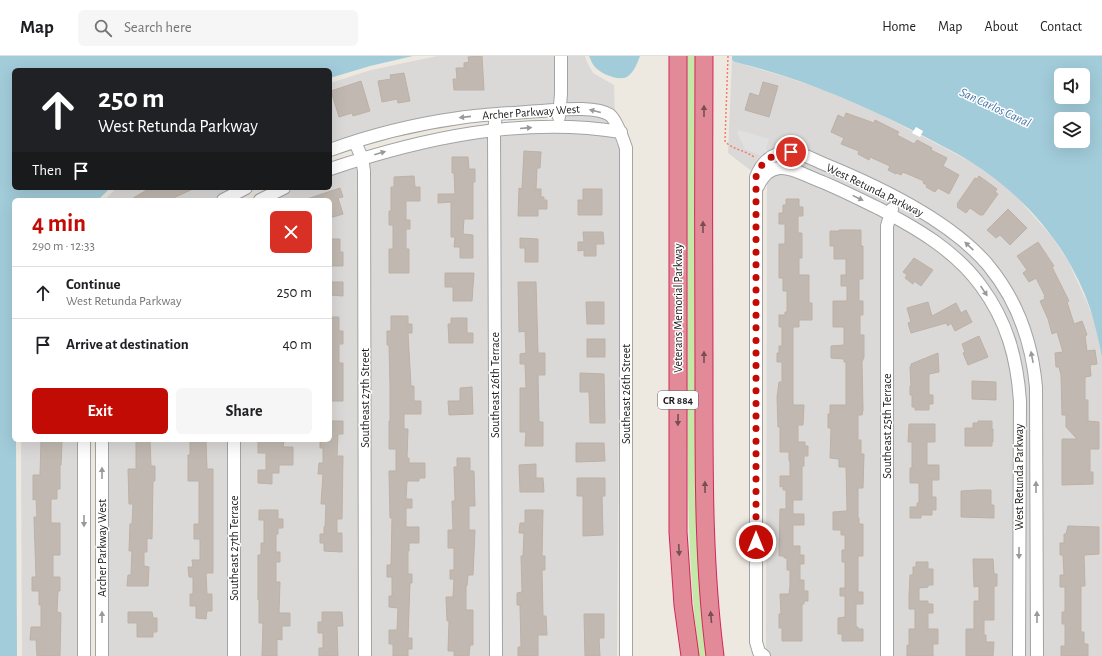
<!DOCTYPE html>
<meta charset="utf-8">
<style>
body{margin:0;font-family:"Alegreya Sans",sans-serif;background:#f6f6f6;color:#202124;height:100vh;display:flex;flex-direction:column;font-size:15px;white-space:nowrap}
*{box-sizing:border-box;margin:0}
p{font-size:13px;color:#757577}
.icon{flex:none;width:22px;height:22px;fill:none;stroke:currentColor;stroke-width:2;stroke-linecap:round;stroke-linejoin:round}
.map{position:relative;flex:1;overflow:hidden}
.sheet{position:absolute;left:12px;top:142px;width:320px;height:244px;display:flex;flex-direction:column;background:#fff;border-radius:6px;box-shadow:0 4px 16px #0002}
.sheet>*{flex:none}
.top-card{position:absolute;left:12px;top:12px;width:320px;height:122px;border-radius:6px;box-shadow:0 4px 16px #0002;background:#202124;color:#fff;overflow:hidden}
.tools{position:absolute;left:1054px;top:12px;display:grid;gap:8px}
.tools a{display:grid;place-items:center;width:36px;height:36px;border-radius:6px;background:#fff;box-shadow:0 4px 16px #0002;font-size:20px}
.pin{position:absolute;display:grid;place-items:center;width:34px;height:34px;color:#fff;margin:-17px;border:2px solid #fff;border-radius:50%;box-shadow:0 1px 4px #0007}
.me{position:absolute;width:44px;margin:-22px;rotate:0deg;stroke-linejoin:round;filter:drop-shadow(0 0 3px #0008)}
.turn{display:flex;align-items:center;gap:14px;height:84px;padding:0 20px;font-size:18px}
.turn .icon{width:52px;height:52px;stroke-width:2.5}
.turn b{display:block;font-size:28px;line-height:34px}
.then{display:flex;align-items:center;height:38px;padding:0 20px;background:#0003;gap:8px;font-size:15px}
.round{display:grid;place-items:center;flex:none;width:42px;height:42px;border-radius:6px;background:#f6f6f6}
.head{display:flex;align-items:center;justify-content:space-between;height:68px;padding:0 20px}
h1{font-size:24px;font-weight:700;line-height:30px;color:#c20b05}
.primary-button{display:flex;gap:8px;margin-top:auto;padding:8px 20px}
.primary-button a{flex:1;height:46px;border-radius:6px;background:#c20b05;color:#fff;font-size:16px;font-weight:700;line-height:46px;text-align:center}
.primary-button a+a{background:#f6f6f6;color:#202124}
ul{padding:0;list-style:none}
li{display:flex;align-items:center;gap:12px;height:52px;padding:0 20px;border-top:1px solid #e0e0e0}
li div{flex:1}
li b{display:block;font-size:15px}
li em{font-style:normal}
header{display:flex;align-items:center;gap:24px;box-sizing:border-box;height:56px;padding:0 20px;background:#fff;border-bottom:1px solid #e0e0e0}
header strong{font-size:19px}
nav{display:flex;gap:22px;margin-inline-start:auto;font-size:14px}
.search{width:280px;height:36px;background:#f6f6f6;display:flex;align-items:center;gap:10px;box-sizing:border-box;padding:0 14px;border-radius:6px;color:#757577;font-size:15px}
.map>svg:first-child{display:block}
</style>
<header>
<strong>Map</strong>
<div class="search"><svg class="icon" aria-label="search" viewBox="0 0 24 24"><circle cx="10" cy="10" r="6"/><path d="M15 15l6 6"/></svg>Search here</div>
<nav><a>Home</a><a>Map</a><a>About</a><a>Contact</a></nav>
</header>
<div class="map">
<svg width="1102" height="600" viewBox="0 0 1102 600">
<rect width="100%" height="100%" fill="#ede9e1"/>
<path fill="#dad9d8" d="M437 0H555V49L330 89V27L371 14Z
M566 0H585L587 6 593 17 614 29 616 87 621 92 617 600H107V384H330V144H271L296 132H330V118L408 94 467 84 542 76 563 71 565 58Z
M732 4 735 6 783 20 836 38 872 54 971 106 1001 126 1015 139 1052 181 1069 207 1089 251 1096 270 1102 302V600H771L766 598 767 127 728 97Z
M117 132H235L212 144H104Z
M21 384H79V600H22Z"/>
<path fill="#c5e7a7" d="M687 0H697L708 600H699C688 516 688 432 687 347 686 231 687 116 687 0Z"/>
<path fill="#e0e0e0" d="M739 74 769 83 766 93 767 96 761 100 745 93 737 77Z"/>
<path fill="#a2ccda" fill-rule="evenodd" d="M0 0H413L370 10 330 22V14H14V132H110L98 144H14V384H16L17 600H0Z
M589 0H640C637 8 634 16 627 21 618 25 601 18 595 11 592 8 591 4 589 0Z
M732 0H1102V302C1099 285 1095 268 1090 252 1069 191 1025 140 971 106 952 94 930 84 910 73 853 44 797 21 735 6L732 4ZM1061 19H1083V41H1061ZM1061 63H1083V85H1061Z"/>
<path fill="#fff" d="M916 71 923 75 920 81 912 77Z"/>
<path fill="#c1b9b1" stroke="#beb0a4" d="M482 0 484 34H454L453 23H457L456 12H464V7L469 6 468 1Z
M404 17 410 45 398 47 397 43 382 46 378 25 391 23 390 19Z
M361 25 370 55 353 60 352 57 339 61 331 35Z
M763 26 778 30 769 61 745 54 750 37 759 40Z
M846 57 874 67 875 64 899 76 897 79 914 88 917 84 932 92 931 94 947 102 943 110 959 119 949 138 938 132 935 136 926 131 927 129 923 127 924 125 903 116 901 119 897 117 896 118 888 114 890 110 870 101 869 104 858 98 859 95 841 88 844 82 831 76 838 59 844 62Z
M524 95 541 96 540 112H537L536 133H541V141H544V144H547V153H538V160H518L519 132 522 133Z
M452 101H468L469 113H475V126H473V163H464L463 178 473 179V202H460V191H454L455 181H451V146L438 147V138H455L454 117H452Z
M414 120 415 131H420V145H406V164H410V173H406V193H409V217H389V193H393V169H389V155H391V131H394V121Z
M979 120 997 133 995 136 998 138 983 159H980L970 152 966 157 957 151 958 150 957 148 975 122 977 123Z
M150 132H195L169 144H130Z
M340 132 343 141 338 142 343 158 330 162V144H308L307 143Z
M583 133H602V159H578V144H583Z
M786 143H799V151H803V160H798V177H802V202H799V219H809V247H812V264H799V271H793V349H804L803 369H798V386H805V390H808V400H804V410H802V444H793V458H804V469H793V490H800V499H804V508H800V524H804V535H808V545H804V548H802V585H782V572H779V558H781L780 538H789L790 529V514H787V502H784V500H779L780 453H786V434H783V430L780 431V420H790V405H789V396H780V371H778L777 341 779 326H782V306H777V297H779V290H782V271H779V259H785V256H787V235H783V222H779V188H785V168H779V157H783V149H786Z
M1008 153 1027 172 1010 189 1000 179 996 182 987 174Z
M839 174H861V190H863V223H859V245H863V259H860V279H864V301L862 306 863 354 862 359H858V384H861V398H864L863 432H858V462H859V468H863V500H858V536H863V548H856V571H858V573H863V585H842V578H838V562L845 561V540H840V532H845V506H842V494H845V479H841V474H833V456L847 455 846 411H839V403L830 402 831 372H828V358H830V349H846V306H844V303L831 302V290L844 289V271H833V245H847V230H841V219H846V203H834V190H830V175H839Z
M583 176H603L604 188H596V200H584V194L578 195V186H584Z
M520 182 538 183V206H525V192H520Z
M330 183H340V196H343V210H330Z
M1038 186 1054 210 1052 211 1069 245 1067 246 1074 268 1082 265 1087 279 1085 280 1087 295 1095 294 1097 308 1090 309 1091 320 1085 321V344H1088V365L1099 366V393H1090V416H1093V428L1062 429V383H1077L1066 371V359H1062L1061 319 1059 311H1056L1055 297 1063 296 1057 276 1052 278 1048 263 1040 245 1045 243 1044 240H1045L1036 222 1029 226 1023 217 1027 214 1017 200Z
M914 202 933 214 921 230 914 225 913 228 905 222 907 219 903 216Z
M445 217H474L472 245H453V231H445Z
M330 226H343V240L330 239Z
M518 226H536L538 297H545V319H538L539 366H543V390H525L526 376H520V332H526L525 308H520V298L526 297 525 275 519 276Z
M586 246H604V268H587Z
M928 246 932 260 956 247 961 257 966 254 972 266 955 275 951 267 948 270 946 267 911 277 908 267 911 266 907 252Z
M391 260H408V268H412V277H408L411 330H414V345H421V358H404V373H408L407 402H409V407H425V422H419V425H407L406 443H412V452H406V471H419V487H409V495H408V518H412V527H410L408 582H412V593H408V600H393V588H389V574H397L398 552 389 551V540H392V521H387V509H391L392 462H390L389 415H396V393H389V365H390V330L389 289H387V275H391Z
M330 261H339V275H343V288H339V307H343V345H330Z
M451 262H467V277H473V287H449L448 268H451Z
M979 280 988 301 968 309 963 297 965 296 962 288Z
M587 283H605V301H587Z
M938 297 939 316 929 318V339H933V348H929V354H915V351H912V339H910V330H911L910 311 911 310V308Z
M580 317 604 318 605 367H590L589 336H580Z
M972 325 996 326V344L972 343Z
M472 331 473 358 449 359 448 345H460V332Z
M330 365H343V378H338L337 400H343L342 463H337V477H342V496L324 495V487H320V478H324V471H325L326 448H321L323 418H318L319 407H323V392H320V384H330Z
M978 365H992V373H993V386H992V390H965V372H973V367H978Z
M909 368H935V386H927V409H939V424H932V441H936V454H932V459H921V462H910V451H917V447H919V427H910V412H912V386H908Z
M41 384 62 385 61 409H60V433H57V443H51V467H60V499H53V521H60V535H58L57 556 61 557 60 600H37L36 584H30L31 571H41V549H39V535H32V521H36L34 461H37L36 443 33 444V419H40Z
M136 384H150L151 410H155V425H153L152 483 147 482V496H144V510L149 511 148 530H127L128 519H131L132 495H129L130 468H132L133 448H129L128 413H136Z
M190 384H206L207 413H213V517H206L207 538H212V555H207L206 563 196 562V550H190V538H193V521H189L188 511H193L192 504H200V483H194V468H199V425H188V399H190Z
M258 384 284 385 283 391H293V409H279V417H272V428L258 427V414H266V397H258Z
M576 387H604L605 405 576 406Z
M457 402H470V415H474L475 450H469V474H475L473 519H468L467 530H466V554H473V589H470L469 600H454V595H448L449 565H447L446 541H453L454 523H450V514H454V492H448V474H453L452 445H455L454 411H457Z
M536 408V422H543L544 436H520L519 409Z
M577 422H605V440H602L603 479 583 480V440H577Z
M978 434H991V449H994V462L961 461V435Z
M259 454H278V463H283V472H278V478H276V496H280V506H276V526H280L279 557H290V570H282V584L277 583V600H262L263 567H259V544H258V499H261V487H264V464H259Z
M525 454H543L542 500H545V514H542L543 560H546L547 579H538V600H518V591H521L520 549H517V537L522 536 521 500H523L524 477H519L520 467H525Z
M1068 470 1099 471V498L1084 499 1085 530H1081V576H1084V588H1088V600H1061V590H1065V568H1062V556H1065V531H1060V519H1064L1063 499H1060V487H1064V478H1066Z
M973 503H993L994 518H997V530H994V564H984V579H986V586H994L993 600H966V573H974V545H979V530L974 531Z
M916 506H928V513H933V529H928V531L919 532V545H928V548H933V557H928V573H938V588H933V600H907V589L909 590V573H915V553H909V540L910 519H913V511H916Z
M128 556H152L153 562H157V576H153V581H137V567H128Z
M322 556H342L343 570H337L338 600H319V592H323V577H318V566H322Z
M584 558H604V582H599L600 600H585Z"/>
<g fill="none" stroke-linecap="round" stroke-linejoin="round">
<g stroke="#a3a3a3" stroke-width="14">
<path id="minor" d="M559 61 561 38V0
M355 86 362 102 364 115 365 600
M330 94C371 79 416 68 459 62 486 58 514 57 541 55 558 54 595 49 610 59 617 65 623 83 626 92V600
M330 113C423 82 523 60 621 76
M758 130C763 120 769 113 780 112 791 111 805 119 815 123 836 131 857 142 878 152 916 172 955 194 981 230 1007 265 1017 302 1020 345L1019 600
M223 144 246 132
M260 144 284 132
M102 384V600
M234 384V600
M84 600V384
M496 600 494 75 496 58
M764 600 759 596 756 586V121C762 106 773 96 790 96 801 96 814 104 824 108 878 130 950 164 988 209 1017 244 1032 287 1036 331L1037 600
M887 600V170L892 153"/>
</g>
<g stroke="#d2275c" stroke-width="19">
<path id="highway" d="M678 0V476L683 549 690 600
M704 0C703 106 704 211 704 317 704 411 703 506 715 600"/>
</g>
<path stroke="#f67c69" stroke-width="1.5" stroke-dasharray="2 2" stroke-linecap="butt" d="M728 0 725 85C732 94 746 94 755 102"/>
<use href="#minor" stroke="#fff" stroke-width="12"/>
<use href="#highway" stroke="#e38a98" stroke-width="17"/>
</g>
<defs><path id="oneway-solid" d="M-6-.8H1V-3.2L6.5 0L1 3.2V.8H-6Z"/></defs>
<g fill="#999">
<use href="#oneway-solid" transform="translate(595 55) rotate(-166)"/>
<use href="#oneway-solid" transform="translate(465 61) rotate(174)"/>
<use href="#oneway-solid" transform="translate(526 72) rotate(-5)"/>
<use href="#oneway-solid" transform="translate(380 97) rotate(-16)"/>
<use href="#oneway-solid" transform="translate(858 142) rotate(26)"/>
<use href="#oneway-solid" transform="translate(969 190) rotate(-137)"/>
<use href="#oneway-solid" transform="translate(984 235) rotate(56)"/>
<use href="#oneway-solid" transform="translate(1032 301) rotate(-101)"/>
<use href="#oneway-solid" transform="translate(102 417) rotate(-90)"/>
<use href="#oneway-solid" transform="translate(1036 431) rotate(-90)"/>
<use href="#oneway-solid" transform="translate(84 465) rotate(90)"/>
<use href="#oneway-solid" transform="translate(1019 497) rotate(90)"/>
<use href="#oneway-solid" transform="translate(102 561) rotate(-90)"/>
<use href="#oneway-solid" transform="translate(1037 561) rotate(-90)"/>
</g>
<g fill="#764e54">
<use href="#oneway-solid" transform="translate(704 55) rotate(-90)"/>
<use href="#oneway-solid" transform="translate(703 171) rotate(-90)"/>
<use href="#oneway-solid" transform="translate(704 301) rotate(-90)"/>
<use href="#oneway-solid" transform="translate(678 364) rotate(91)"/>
<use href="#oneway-solid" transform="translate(705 431) rotate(-91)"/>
<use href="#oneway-solid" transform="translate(679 494) rotate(87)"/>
<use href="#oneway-solid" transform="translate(711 561) rotate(-95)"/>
</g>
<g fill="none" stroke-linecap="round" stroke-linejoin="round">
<path stroke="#c20b05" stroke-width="7" stroke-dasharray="0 12.6" d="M756 486V121C762 103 773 98 791 96"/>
</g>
<g text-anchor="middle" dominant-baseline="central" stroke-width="3" stroke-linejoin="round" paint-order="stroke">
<rect fill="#fff" stroke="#606060" stroke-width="1" x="658" y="335" width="40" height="18" rx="3"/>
<g font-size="11" font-weight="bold" fill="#1c1c1c">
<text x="678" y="344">CR 884</text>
</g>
<g font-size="12" fill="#1c1c1c" stroke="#fff">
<text transform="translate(531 56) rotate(-4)">Archer Parkway West</text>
<text transform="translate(875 134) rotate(26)">West Retunda Parkway</text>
<text transform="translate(678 252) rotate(-90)">Veterans Memorial Parkway</text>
<text transform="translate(495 329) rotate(-90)">Southeast 26th Terrace</text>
<text transform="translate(626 338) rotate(-90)">Southeast 26th Street</text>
<text transform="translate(365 342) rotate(-90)">Southeast 27th Street</text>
<text transform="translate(887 370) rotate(-90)">Southeast 25th Terrace</text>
<text transform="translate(1019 421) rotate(-90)">West Retunda Parkway</text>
<text transform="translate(102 492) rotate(-90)">Archer Parkway West</text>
<text transform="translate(234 492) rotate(-90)">Southeast 27th Terrace</text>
</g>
<g font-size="13" font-style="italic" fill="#4b77a8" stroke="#fff">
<text transform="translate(995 52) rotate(25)">San Carlos Canal</text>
</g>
</g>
</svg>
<div class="tools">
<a><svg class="icon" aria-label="sound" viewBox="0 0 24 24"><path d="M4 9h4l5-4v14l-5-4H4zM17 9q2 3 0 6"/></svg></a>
<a><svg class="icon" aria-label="layers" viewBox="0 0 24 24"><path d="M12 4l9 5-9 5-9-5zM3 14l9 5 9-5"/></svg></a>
</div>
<div class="pin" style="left:791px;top:96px;background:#d93025"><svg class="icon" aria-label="arrive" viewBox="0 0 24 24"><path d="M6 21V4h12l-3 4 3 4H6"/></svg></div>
<svg class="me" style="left:756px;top:486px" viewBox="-20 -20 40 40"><circle r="17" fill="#c20b05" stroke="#fff" stroke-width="3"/><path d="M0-11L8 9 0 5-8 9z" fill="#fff"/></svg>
<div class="top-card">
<div class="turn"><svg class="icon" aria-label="ahead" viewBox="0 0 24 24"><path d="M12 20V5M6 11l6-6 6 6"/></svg><div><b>250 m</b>West Retunda Parkway</div></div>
<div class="then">Then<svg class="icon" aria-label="arrive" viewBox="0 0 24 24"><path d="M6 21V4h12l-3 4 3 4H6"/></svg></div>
</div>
<section class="sheet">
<div class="head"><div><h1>4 min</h1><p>290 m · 12:33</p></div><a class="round" style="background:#d93025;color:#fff"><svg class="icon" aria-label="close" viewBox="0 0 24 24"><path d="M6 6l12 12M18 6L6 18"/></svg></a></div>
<ul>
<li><svg class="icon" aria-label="ahead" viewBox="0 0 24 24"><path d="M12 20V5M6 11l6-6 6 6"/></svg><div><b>Continue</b><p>West Retunda Parkway</p></div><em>250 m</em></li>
<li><svg class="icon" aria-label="arrive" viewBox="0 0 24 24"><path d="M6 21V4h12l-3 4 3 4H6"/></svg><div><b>Arrive at destination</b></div><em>40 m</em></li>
</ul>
<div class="primary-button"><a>Exit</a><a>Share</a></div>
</section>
</div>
